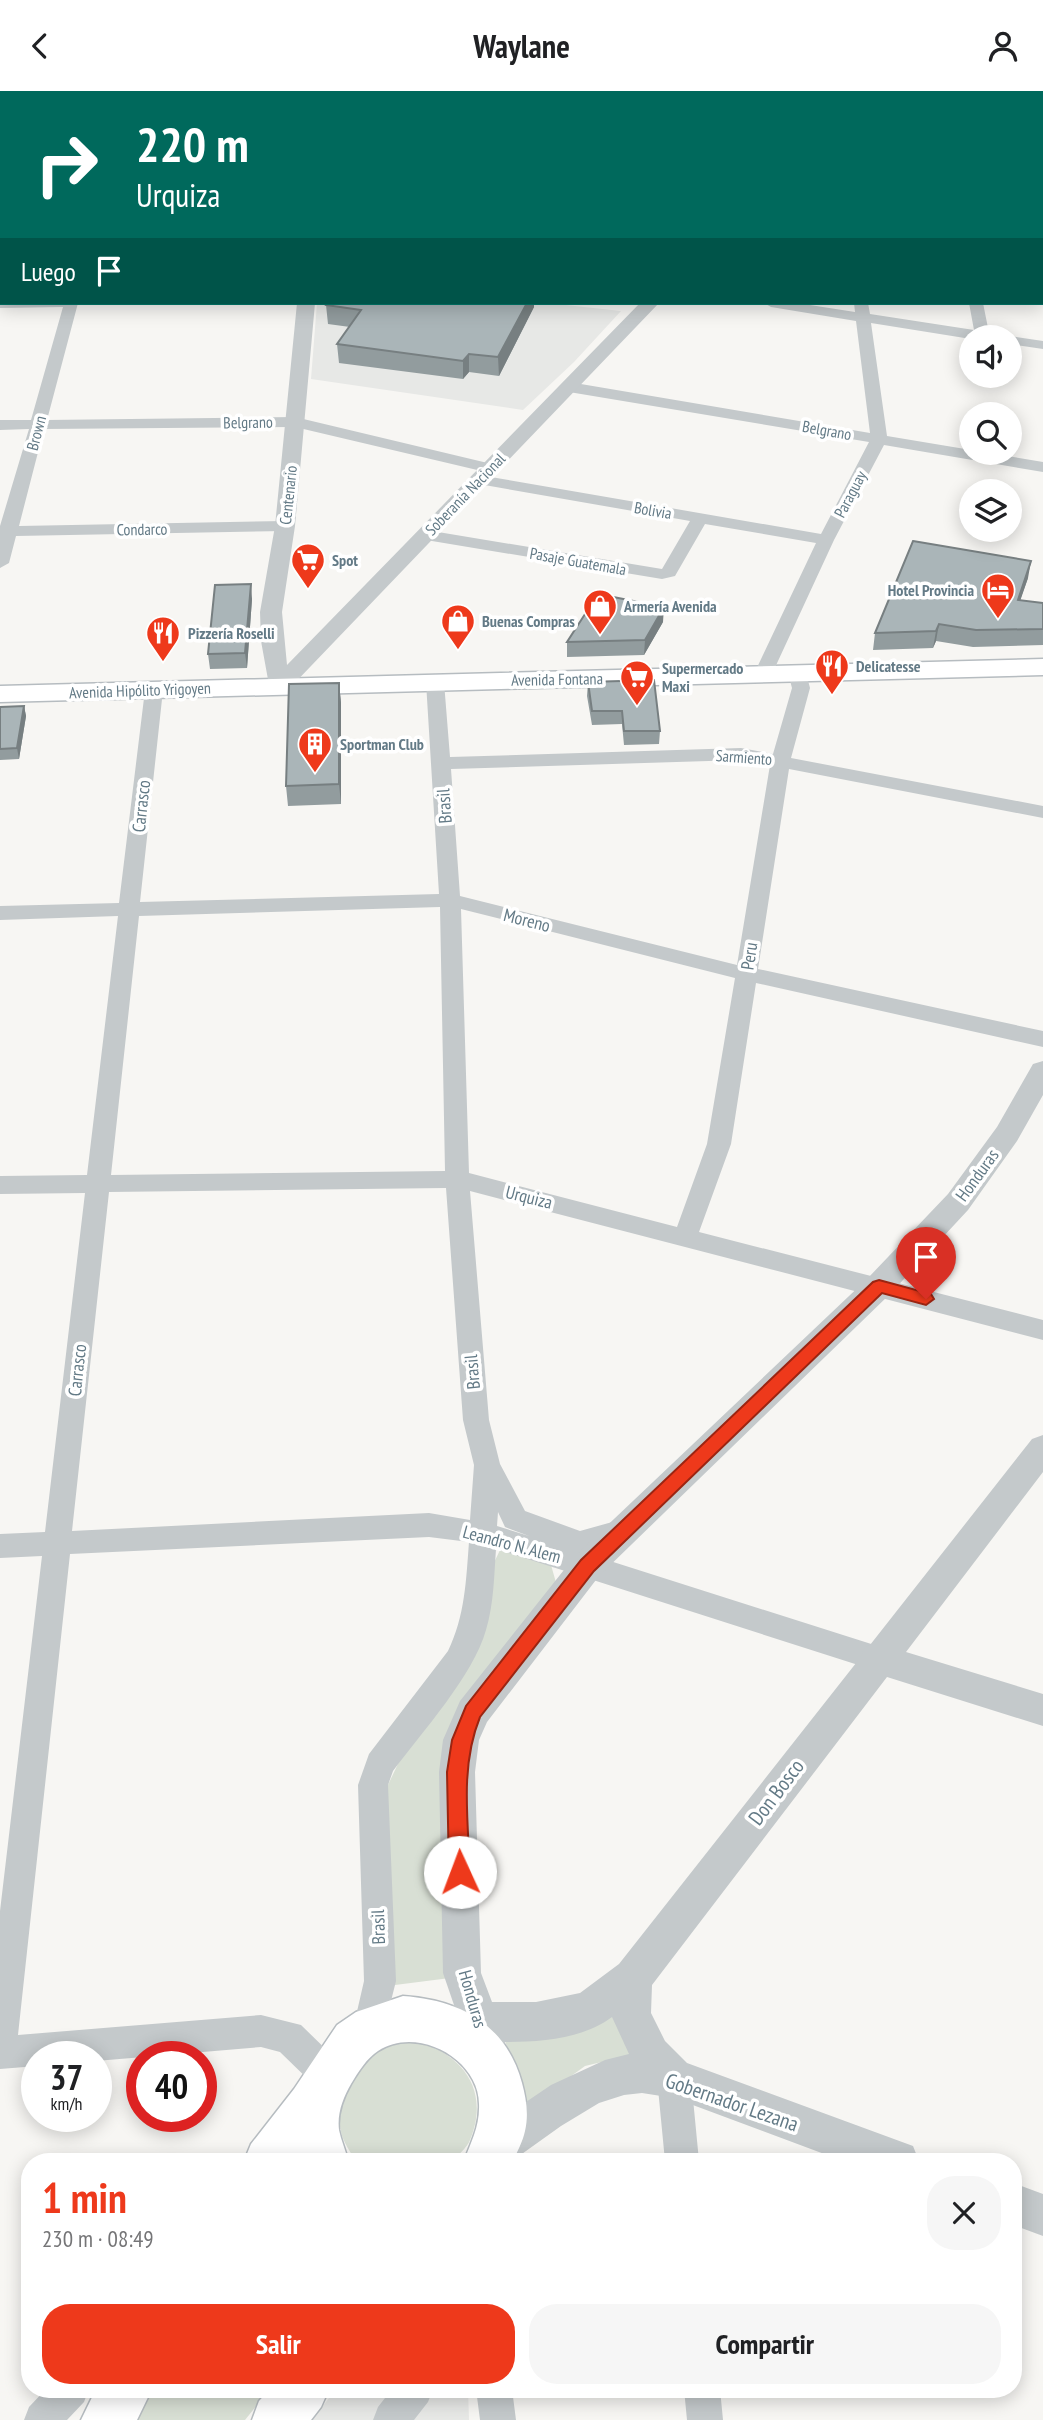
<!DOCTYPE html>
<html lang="es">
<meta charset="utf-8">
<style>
body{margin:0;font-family:"PT Sans Narrow",sans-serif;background:#f6f6f6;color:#202124;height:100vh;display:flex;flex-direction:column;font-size:26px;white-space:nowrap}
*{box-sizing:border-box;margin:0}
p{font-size:23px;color:#757577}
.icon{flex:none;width:38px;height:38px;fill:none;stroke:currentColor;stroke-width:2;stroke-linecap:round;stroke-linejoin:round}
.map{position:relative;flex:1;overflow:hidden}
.sheet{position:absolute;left:21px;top:2062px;width:1001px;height:245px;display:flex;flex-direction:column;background:#fff;border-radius:28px;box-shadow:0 4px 18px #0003}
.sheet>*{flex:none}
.guide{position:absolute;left:0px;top:0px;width:1043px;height:214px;box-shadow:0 4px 18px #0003;background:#00695c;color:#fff;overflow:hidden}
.fabs{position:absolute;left:959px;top:234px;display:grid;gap:14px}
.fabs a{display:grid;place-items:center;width:63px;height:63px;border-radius:50%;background:#fff;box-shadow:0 4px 18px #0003;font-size:35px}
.speed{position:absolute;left:21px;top:1950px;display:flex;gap:14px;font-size:35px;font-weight:700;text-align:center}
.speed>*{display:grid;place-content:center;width:91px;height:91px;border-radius:50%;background:#fff;box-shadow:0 4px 18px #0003;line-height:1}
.speed small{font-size:18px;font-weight:400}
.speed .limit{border:10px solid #d22;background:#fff;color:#111}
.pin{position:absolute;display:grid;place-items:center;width:60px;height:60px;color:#fff;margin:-72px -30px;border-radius:50% 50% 50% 0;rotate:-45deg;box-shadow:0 0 7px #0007}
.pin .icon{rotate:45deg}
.me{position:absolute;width:77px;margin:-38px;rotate:358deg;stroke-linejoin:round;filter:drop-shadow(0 0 5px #0008)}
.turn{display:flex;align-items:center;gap:24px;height:147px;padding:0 21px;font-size:32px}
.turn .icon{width:91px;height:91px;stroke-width:2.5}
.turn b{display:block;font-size:49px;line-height:60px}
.then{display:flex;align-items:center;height:66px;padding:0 21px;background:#0003;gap:14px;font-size:26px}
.round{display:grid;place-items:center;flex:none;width:74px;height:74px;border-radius:28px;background:#f6f6f6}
.head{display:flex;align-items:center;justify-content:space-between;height:119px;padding:0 21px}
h1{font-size:42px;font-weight:700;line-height:52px;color:#ee391b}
.button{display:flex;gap:14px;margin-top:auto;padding:14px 21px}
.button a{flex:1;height:80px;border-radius:28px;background:#ee391b;color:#fff;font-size:28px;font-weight:700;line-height:80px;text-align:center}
.button a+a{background:#f6f6f6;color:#202124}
header{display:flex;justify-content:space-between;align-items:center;height:91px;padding:0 21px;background:#fff;font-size:32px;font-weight:700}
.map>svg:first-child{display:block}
</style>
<header><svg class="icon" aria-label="back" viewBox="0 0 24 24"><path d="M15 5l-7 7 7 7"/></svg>Waylane<svg class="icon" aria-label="person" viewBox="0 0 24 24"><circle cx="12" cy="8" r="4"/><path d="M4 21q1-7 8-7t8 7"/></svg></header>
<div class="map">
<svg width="1043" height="2329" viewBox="0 0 1043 2329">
<rect width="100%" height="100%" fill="#f7f6f3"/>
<path fill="#e7e8e6" d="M317 212H547L621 220 574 271 523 319 311 288Z
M336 2298H468L469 2329H312Z"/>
<path fill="#d8dfd4" d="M500 1459 551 1474 557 1495 460 1622 450 1887 395 1894 386 1698Z
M618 1917 635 1963 585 1975 519 2023 522 2001 504 1947Z
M418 1950C464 1965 490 2000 470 2049 467 2057 458 2064 452 2070H355C351 2061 343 2051 341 2041 333 2004 356 1966 391 1953 399 1950 409 1951 418 1950Z
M145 2298H270L245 2329H126Z"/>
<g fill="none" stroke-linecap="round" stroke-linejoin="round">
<g stroke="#b6bcc0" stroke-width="3">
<path id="secondary" d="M1043 568V584L0 611V595Z
M403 1905C460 1909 506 1933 522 1992 526 2007 529 2023 525 2040 523 2050 517 2061 513 2070H464C471 2051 480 2035 479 2013 479 1968 417 1934 378 1960 367 1967 358 1981 351 1993 343 2007 337 2022 339 2039 341 2049 346 2060 348 2070H244L251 2053 294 1998 337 1934 356 1921Z
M96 2298H152L137 2329H81Z
M270 2298H329L321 2316 311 2329H252L259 2310Z"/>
</g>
<path fill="#c4c9cb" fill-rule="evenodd" d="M0 0H62L2 4Z
M242 0H260L261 2H243Z
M593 0H606L592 2Z
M956 0H968L955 2Z
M0 111H2V119H0Z
M1041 141H1043V149H1041Z
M0 209 2 212H78L47 329 295 326 496 374 498 377 490 382 295 336 44 338 19 435 285 430 293 435 285 440 16 445 9 472 0 477V435L29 338 0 339V329H31L63 216 0 217Z
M764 212H797L855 221 854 212H868L870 223 974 239 969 212H983L989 242 1002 247 971 248 871 232 887 345 971 359V362H990L1043 371V381L884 354 834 449 772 583 763 589 754 583 816 452 705 433 675 485 662 488 426 449 418 444 426 439 662 478 690 430 473 392 471 389 473 386 479 384 821 443 869 351 569 301 561 296 569 291 870 342 856 230 771 216Z
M1010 245 1043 250V258L1010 253V247H1004Z
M981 285H997L998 291 995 294H985Z
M797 576 806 582 810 597 791 667 1043 715V727L789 678 758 878 1043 940V956L756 892 731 1053 699 1141 1043 1229V1249L470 1100 489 1329 500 1373 525 1420 580 1440 623 1428 633 1432 637 1440 633 1448 585 1462 887 1558 891 1567 887 1576 877 1580 496 1458C494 1485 494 1512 486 1539 473 1585 422 1641 393 1680L388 1694 396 1890 381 1950 369 1954 357 1950 353 1938 364 1890 358 1694 369 1663 448 1560C465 1525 466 1490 469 1451L429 1446 70 1463 18 1944 261 1924 301 1934 340 1972 345 1984 340 1996 328 2001 316 1996 280 1961 261 1956 96 1970V1965H37V1975L0 1978V1820L42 1465 0 1467V1443L45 1441 85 1102 0 1103V1085L87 1084 118 825 0 829V815L119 812 145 599 147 595 154 593 163 599 140 811 439 803 426 591 428 587 435 585 444 591 450 666 741 657 773 663 792 597 788 582ZM741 669 770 674 737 874 460 805 451 678ZM440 816 445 1080 111 1084 139 825ZM461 818 735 887 707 1053 677 1136 469 1082ZM446 1097 463 1329 474 1374 470 1429 429 1422 72 1440 109 1101ZM498 1421 505 1436 529 1445 497 1435Z
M674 1970 686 1975 691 1987 699 2070H665L657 1987 662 1975Z
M46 2298H89L84 2311 67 2329H24L29 2316Z
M392 2298H433L428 2311 414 2329H373L378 2316Z
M476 2298H512L516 2329H480Z
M684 2298H720L723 2329H687Z"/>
<path fill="#c4c9cb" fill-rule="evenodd" d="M319 0H333V2H319Z
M616 0H643L644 2H617Z
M849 0H863L848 2Z
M1041 50H1043V60H1041Z
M297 212H315L295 435 282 521 287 574 640 212H659L288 599H272L269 594 261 550 260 521 275 435Z
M1043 970V1004L1017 1050 968 1119 890 1203 599 1485 487 1631 479 1649 475 1681 481 1882 492 1911H536L580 1902 619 1873 860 1567 865 1556 870 1554 1032 1348 1043 1344V1381L906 1561 1043 1603V1635L887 1586 652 1894 651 1922 665 1950 687 1972 913 2055 919 2070H843L674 2007 642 2002 624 2004 599 2012 561 2035 512 2070H482L476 2056 482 2041 551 1994 605 1969 629 1963 612 1926C583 1948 540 1951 504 1951L508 1966 502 1980 488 1986 474 1980 465 1951 447 1945 441 1931 447 1917 454 1914 443 1882 439 1681 443 1649 460 1610 575 1465 868 1187 948 1103 997 1036 1033 973Z
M1013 2092 1043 2103V2145L1013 2134Z"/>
<use href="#secondary" fill="#fff" fill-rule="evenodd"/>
</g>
<path fill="#929c9e" d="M326 214 534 216 499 285 469 281 463 288 339 272 337 253 350 236 328 233Z
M1028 487 1020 509 1043 512V554L973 556 936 550 933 557 873 559 875 542Z
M252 508 247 577 210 578 208 563Z
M663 531 644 564 567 566V551Z
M588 591 660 640 659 653 624 654 622 633 592 634 587 605Z
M339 592 341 612V713L288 715 286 695Z
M24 615 26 625 19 668 0 669V616Z"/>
<path fill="#777f81" d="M527 212H534V216L499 285 498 266Z
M469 263V281L463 288V270Z
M1031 470 1028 487 1015 525 1018 509Z
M251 493 252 508 247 577 245 562Z
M664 516 663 531 644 564 645 549Z
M939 533 936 550 933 557 936 540Z
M339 592 341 612V713L339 693Z
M24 615 26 625 19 668 17 657Z"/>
<path fill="#aab5b8" stroke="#777f81" stroke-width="2" d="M327 212H527L498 266 469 263 463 270 337 253 361 219 326 214Z
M913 450 1031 470 1018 509 1043 512V538L976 539 939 533 936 540 875 542Z
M251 493 245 562 208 563 215 494Z
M598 503 664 516 645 549 567 551Z
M654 589 660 640H624L622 620H592L588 591Z
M339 592V693L286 695 289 593Z
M24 615 17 657 0 658V616Z"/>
<path fill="#ee391b" stroke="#9b2512" stroke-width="2" d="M879 1189 931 1203 934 1208 926 1214 882 1202 594 1480 480 1626C460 1675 468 1729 470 1781L467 1788 460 1791 452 1788 449 1781 447 1681 452 1649 466 1615 581 1469 873 1191Z"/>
<defs>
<g id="supermarket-pin" transform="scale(1.75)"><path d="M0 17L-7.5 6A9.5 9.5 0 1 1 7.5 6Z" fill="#ee391b" stroke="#fff"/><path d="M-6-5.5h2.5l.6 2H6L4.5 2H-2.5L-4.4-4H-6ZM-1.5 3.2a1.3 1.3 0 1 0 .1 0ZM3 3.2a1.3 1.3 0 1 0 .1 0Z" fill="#fff"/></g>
<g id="hotel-pin" transform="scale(1.75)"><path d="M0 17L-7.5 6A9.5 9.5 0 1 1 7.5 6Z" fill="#ee391b" stroke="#fff"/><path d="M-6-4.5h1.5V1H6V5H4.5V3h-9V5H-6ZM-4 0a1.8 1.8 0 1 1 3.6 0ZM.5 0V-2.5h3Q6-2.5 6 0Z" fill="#fff"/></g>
<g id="shop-pin" transform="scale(1.75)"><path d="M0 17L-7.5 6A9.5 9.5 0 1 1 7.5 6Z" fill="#ee391b" stroke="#fff"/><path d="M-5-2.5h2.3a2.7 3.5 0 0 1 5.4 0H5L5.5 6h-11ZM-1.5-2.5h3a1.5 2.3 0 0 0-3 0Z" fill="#fff"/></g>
<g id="restaurant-pin" transform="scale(1.75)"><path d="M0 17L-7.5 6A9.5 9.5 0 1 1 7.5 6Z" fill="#ee391b" stroke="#fff"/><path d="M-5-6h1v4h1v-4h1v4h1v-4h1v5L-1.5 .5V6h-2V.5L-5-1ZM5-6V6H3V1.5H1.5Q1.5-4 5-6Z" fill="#fff"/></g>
<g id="building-pin" transform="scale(1.75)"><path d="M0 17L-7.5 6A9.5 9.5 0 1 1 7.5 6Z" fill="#ee391b" stroke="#fff"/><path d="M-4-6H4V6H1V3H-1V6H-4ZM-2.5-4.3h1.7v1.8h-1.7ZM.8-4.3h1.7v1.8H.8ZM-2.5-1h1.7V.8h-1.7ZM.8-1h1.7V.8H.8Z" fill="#fff"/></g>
</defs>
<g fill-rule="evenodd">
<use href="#supermarket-pin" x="308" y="469"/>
<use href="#hotel-pin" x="998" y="499"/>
<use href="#shop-pin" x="600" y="515"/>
<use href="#shop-pin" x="458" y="530"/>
<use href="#restaurant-pin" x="163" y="542"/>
<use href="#restaurant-pin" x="832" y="575"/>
<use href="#supermarket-pin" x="637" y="586"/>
<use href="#building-pin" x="315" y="653"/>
</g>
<g text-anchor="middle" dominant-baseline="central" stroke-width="7" stroke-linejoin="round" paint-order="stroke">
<g font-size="16" fill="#637a86" stroke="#fff">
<text transform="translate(248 331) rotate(-1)">Belgrano</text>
<text transform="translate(827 339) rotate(10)">Belgrano</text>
<text transform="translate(36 342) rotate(-75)">Brown</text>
<text transform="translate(465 403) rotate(-46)">Soberanía Nacional</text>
<text transform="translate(850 403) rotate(-62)">Paraguay</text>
<text transform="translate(288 404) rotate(-84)">Centenario</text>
<text transform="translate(653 419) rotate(10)">Bolivia</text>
<text transform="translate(142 438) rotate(-1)">Condarco</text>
<text transform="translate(578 470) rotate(10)">Pasaje Guatemala</text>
<text transform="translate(557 588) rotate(-1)">Avenida Fontana</text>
<text transform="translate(140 599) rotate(-2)">Avenida Hipólito Yrigoyen</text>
<text transform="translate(744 666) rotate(4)">Sarmiento</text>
</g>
<g font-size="16" font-weight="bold" fill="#637a86" stroke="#fff" text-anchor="start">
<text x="332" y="469">Spot</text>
<text x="974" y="499" text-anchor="end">Hotel Provincia</text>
<text x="624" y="515">Armería Avenida</text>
<text x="482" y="530">Buenas Compras</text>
<text x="188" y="542">Pizzería Roselli</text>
<text x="856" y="575">Delicatesse</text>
<text x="662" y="577">Supermercado<tspan x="662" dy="18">Maxi</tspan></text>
<text x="340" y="653">Sportman Club</text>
</g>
<g font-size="18" fill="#637a86" stroke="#fff">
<text transform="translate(141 715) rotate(-84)">Carrasco</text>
<text transform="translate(444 715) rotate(-94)">Brasil</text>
<text transform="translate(527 829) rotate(14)">Moreno</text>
<text transform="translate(749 865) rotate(-81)">Peru</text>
<text transform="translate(977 1084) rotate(-54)">Honduras</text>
<text transform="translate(529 1106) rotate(14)">Urquiza</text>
<text transform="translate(77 1279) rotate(-84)">Carrasco</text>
<text transform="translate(472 1281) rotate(-95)">Brasil</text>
<text transform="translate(512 1453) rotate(15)">Leandro N. Alem</text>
<text transform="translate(378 1836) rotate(-92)">Brasil</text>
<text transform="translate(473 1908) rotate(74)">Honduras</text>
</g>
<g font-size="21" fill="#637a86" stroke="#fff">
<text transform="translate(776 1701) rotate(-53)">Don Bosco</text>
<text transform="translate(732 2011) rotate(19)">Gobernador Lezana</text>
</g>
</g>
</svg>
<div class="fabs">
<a><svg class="icon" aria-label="sound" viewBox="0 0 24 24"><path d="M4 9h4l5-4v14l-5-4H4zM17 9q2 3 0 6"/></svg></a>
<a><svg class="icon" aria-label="search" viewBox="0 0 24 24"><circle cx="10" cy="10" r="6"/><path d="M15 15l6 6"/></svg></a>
<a><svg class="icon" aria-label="layers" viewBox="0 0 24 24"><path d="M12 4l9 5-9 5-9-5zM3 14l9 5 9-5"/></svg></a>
</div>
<div class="speed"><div>37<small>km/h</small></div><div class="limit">40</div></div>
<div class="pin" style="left:926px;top:1208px;background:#d93025"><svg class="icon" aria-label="arrive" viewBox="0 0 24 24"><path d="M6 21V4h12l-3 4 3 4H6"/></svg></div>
<svg class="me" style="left:460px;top:1781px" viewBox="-20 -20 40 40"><circle r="19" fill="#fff"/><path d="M0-13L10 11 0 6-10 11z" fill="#ee391b"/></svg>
<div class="guide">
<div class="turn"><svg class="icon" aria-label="right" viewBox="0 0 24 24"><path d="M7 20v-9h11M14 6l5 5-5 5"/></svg><div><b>220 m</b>Urquiza</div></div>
<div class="then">Luego<svg class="icon" aria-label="arrive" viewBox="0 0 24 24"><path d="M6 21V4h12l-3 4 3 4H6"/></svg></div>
</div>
<section class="sheet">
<div class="head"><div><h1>1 min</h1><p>230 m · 08:49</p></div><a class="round"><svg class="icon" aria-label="close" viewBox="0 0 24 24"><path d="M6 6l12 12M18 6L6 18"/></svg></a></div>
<div class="button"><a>Salir</a><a>Compartir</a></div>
</section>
</div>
